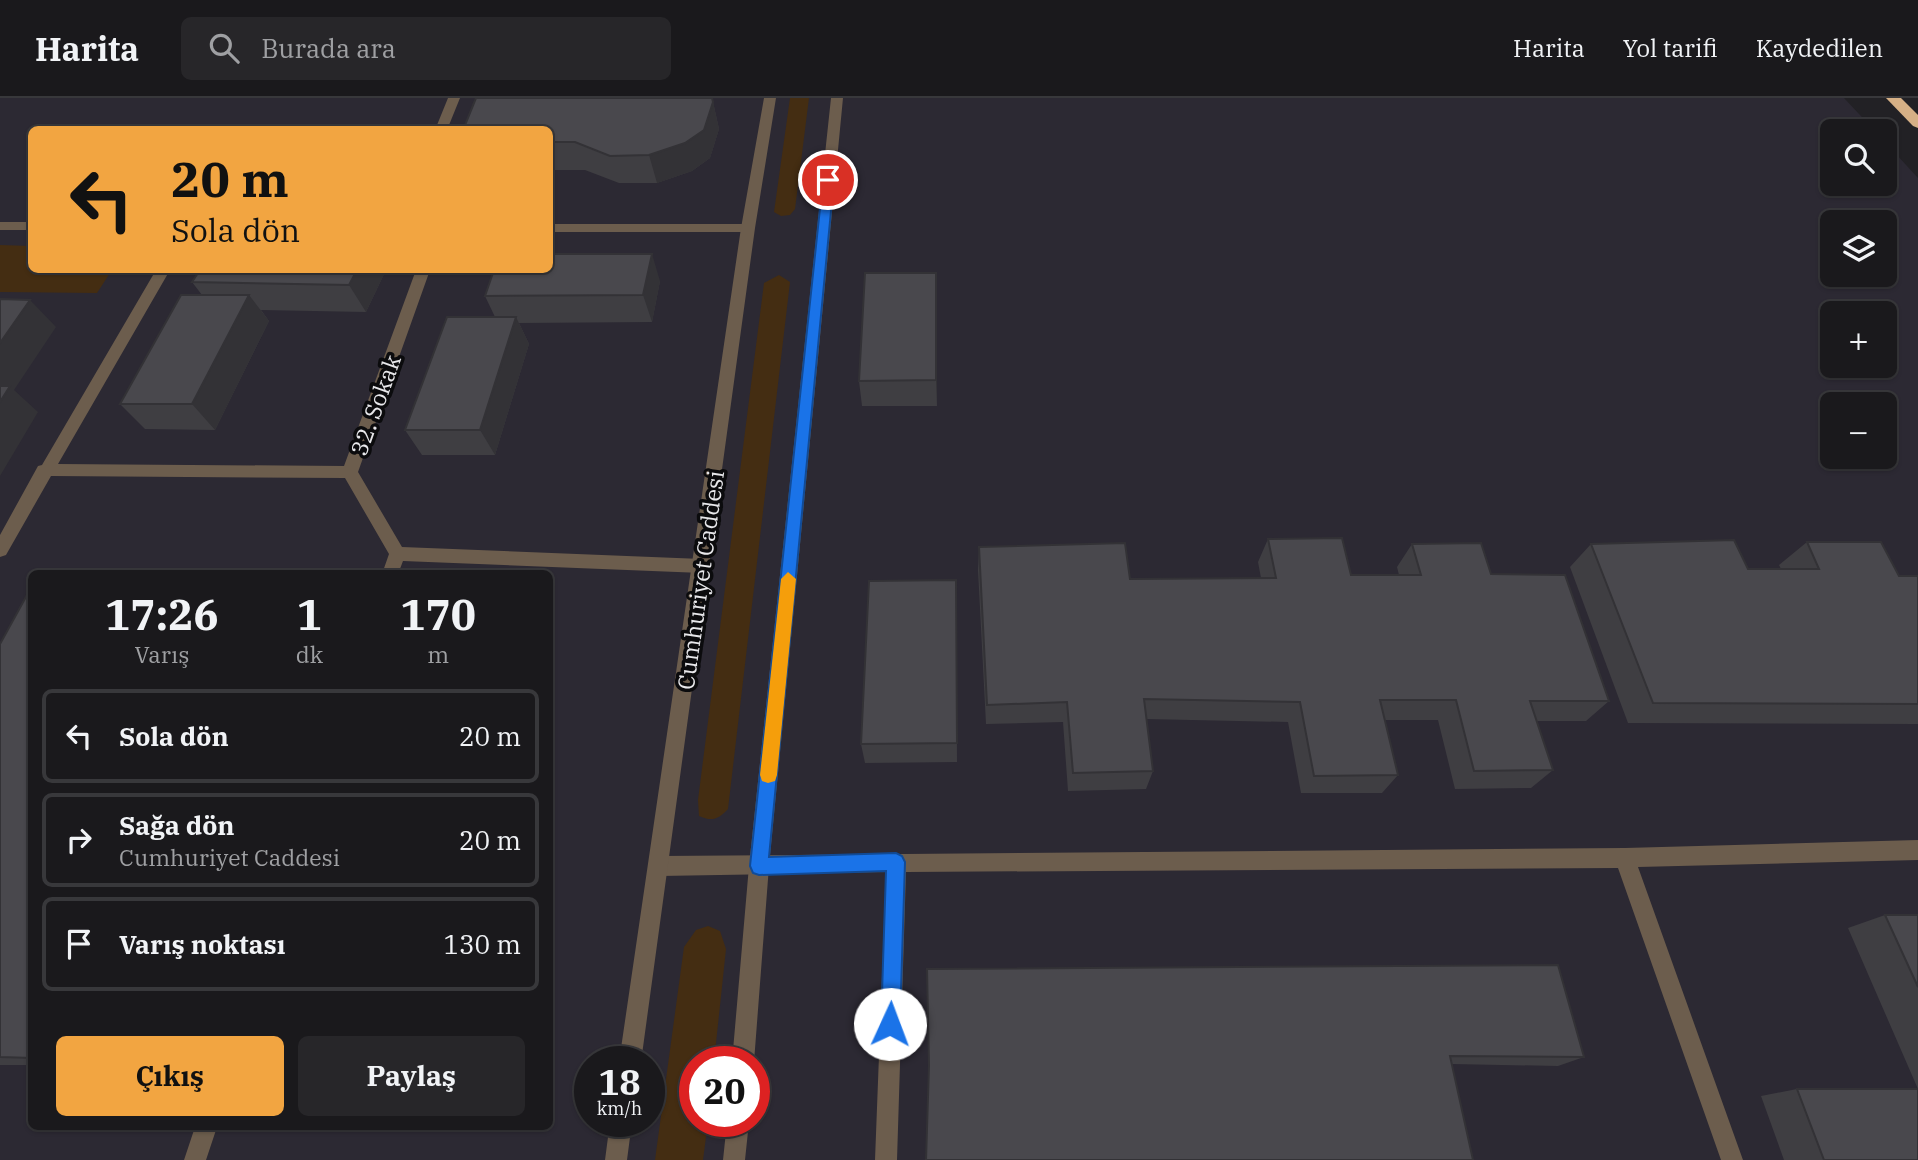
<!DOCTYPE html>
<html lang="tr">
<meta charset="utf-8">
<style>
body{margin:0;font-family:"IBM Plex Serif",serif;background:#272629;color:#f1f3f6;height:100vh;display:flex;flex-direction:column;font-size:26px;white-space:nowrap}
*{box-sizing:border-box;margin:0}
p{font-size:23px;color:#9fa0a3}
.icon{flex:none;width:38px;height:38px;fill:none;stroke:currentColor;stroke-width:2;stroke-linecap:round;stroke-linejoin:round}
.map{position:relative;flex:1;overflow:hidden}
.drawer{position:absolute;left:28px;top:472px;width:525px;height:560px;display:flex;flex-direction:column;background:#1a191c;border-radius:10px;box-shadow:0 2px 5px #0004,0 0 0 2px #38383b}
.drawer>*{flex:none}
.banner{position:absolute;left:28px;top:28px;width:525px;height:147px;border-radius:10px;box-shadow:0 2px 5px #0004,0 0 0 2px #38383b;background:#f2a541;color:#111;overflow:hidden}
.fabs{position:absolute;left:1820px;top:21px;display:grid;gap:14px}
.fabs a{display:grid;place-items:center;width:77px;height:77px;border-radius:10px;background:#1a191c;box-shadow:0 2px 5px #0004,0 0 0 2px #38383b;font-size:35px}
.speed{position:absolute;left:574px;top:948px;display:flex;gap:14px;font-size:35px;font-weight:700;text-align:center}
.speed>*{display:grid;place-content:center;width:91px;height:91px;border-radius:50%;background:#1a191c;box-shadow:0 2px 5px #0004,0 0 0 2px #38383b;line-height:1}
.speed small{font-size:18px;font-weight:400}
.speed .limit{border:10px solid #d22;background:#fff;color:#111}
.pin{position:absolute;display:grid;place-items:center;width:60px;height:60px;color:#fff;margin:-30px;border:4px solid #fff;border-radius:50%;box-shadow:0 2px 7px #0007}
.me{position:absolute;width:77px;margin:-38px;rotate:2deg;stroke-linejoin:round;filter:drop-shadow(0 0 5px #0008)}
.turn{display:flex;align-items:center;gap:24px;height:147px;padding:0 28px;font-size:32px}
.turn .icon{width:91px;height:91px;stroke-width:2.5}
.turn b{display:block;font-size:49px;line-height:60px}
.eta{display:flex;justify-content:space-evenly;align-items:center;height:119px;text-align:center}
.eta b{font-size:42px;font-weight:700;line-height:49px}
.cta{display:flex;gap:14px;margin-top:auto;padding:14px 28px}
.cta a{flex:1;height:80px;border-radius:10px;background:#f2a541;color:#111;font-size:28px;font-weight:700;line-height:80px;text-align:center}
.cta a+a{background:#272629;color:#f1f3f6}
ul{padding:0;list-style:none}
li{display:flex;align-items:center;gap:21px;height:94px;margin:0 14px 10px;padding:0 14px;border:4px solid #38383b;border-radius:10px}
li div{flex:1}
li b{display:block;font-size:26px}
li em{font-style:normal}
header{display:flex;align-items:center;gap:42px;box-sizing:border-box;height:98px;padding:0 35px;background:#1a191c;border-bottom:2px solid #38383b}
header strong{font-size:33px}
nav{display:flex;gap:38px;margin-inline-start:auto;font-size:24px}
.search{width:490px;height:63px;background:#272629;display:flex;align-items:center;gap:18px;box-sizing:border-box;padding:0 24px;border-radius:10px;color:#9fa0a3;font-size:26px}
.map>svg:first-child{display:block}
</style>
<header>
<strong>Harita</strong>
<div class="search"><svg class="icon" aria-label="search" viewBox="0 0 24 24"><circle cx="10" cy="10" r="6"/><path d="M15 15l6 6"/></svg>Burada ara</div>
<nav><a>Harita</a><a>Yol tarifi</a><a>Kaydedilen</a></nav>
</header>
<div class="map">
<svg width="1918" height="1062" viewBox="0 0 1918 1062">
<rect width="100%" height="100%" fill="#222125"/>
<path fill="#2c2933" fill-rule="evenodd" d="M0 0H1844L1875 33H1832V86H1885V44L1918 80V1062H0ZM32 32H550V172H32ZM1832 124H1885V177H1832ZM1832 215H1885V268H1832ZM1832 306H1885V359H1832ZM32 476H550V1029H32ZM590 964H649V1024H590ZM695 964H754V1024H695Z"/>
<path fill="#442d12" d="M790 0H809L795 111 790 117 781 118 774 114Z
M0 147 31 148 32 172H112L97 195 0 194Z
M779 177 790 184 728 711C719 721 712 724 699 718L698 702 764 185Z
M708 828 720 833 726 851 714 964H695V1024H708L703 1062H655L684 849 696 832Z"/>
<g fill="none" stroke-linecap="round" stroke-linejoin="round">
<path fill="#6c5d4d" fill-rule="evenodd" d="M448 0H460L447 32H435Z
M0 124H32V132H0Z
M550 126H748L755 130 748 134H550Z
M156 172H170L58 366 344 368 416 172H430L358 374 402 449 702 461 708 463 710 468 708 473 702 475 403 463 398 476H382L389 456 345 380 51 378 6 457 0 459V437L38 368 42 367Z
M1918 742V762L1638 769 1743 1062H1721L1618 770 906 774 897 1062H875L886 774 660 778 653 775 650 768 653 761 660 758 1625 750Z
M195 1029H217L206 1062H184Z"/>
<path fill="#6c5d4d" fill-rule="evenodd" d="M764 0H776L755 130 641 964H619L741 130Z
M831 0H843L769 768 754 964H732L749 768Z
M610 1024H632L627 1062H605Z
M727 1024H749L745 1062H723Z"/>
<path fill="#d6b086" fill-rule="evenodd" d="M1886 0H1901L1918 17V30L1913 28Z"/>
</g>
<path fill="#3f3e42" d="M713 4 719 31 710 60 692 73 657 85H619L585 72H550V32Z
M200 172H386L366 214 261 212 269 223 215 332 145 331 120 306 202 197 192 184Z
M660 183 652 224 519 225 529 246 495 357H422L405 332 495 219 485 198Z
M937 202V308H862L859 283Z
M1268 441 1351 477H1399L1397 469 1412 446 1491 476 1609 603 1586 623H1537L1553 672 1531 690 1455 691 1438 622H1385L1398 677 1382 695H1301L1288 624 1146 621 1153 673 1146 691 1068 693 1063 624 986 626 978 472 979 449 1130 481 1261 480 1258 464Z
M1807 444 1899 478H1918V626L1628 625 1570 469 1591 446 1748 471H1781L1779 467Z
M956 482 957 664 865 665 861 646Z
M32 497V967H0V546Z
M1885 817H1918V1062H1784L1761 998 1797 991H1918L1848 830Z
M927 871 1584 959 1558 968 1452 966 929 967Z"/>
<path fill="#333236" d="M713 4 719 31 710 60 692 73 657 85 649 57Z
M652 156 660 183 652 224 643 197Z
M357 172H386L366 214 349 187Z
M936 175 937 202V308L936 282Z
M249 197 269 223 215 332 192 306Z
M30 202 56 229 14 292 38 314 0 378V245Z
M516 219 529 246 495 357 480 332Z"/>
<path fill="#49484d" stroke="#333236" stroke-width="2" d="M476 0H712L713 4 704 32 685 45 649 57 610 58 575 44H550V32H463Z
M550 156H652L643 197 485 198 494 172H550Z
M200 172H357L349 187 192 184Z
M865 175H936V282L859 283Z
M181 197H249L192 306H120Z
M0 201 30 202 0 245Z
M447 219H516L480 332H405Z
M0 288H10L0 304Z
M1342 440 1351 477H1421L1412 446 1481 445 1491 476 1565 477 1609 603H1530L1553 672 1474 673 1456 602H1380L1398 677 1314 678 1300 604 1144 601 1153 673 1073 675 1067 604 987 607 979 449 1125 445 1130 481 1276 480 1268 441Z
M1734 442 1748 471H1819L1807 444H1881L1899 478H1918V606L1653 605 1591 446Z
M956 482 957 645 861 646 869 483Z
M27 497H32V960L0 959V546Z
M1885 817H1918V889Z
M1558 867 1584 959 1450 958 1473 1062H926L929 967 927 871Z
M1797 991H1918V1062H1824Z"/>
<path fill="#1a73e8" stroke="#114b97" stroke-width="2" d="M828 78 834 82 769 759 896 755 902 758 905 764 900 926 897 933 890 936 883 933 881 926 886 773 759 777 753 775 750 768 823 82Z"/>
<path fill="#f59e0b" d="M788 474 796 481 777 677 775 683 768 685 762 683 760 677 781 481Z"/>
<g text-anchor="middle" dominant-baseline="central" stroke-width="7" stroke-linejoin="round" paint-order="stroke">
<g font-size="23" fill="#e8e8eb" stroke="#0b0b0d">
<text transform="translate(375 307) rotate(-70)">32. Sokak</text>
<text transform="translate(700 482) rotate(-82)">Cumhuriyet Caddesi</text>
</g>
</g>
</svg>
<div class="fabs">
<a><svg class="icon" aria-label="search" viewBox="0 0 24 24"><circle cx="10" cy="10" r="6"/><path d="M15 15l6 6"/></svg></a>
<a><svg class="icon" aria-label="layers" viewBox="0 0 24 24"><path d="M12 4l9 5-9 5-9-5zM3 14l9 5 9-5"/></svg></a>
<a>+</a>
<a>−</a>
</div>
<div class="speed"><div>18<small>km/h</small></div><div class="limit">20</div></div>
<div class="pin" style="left:828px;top:82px;background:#d93025"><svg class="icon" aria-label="arrive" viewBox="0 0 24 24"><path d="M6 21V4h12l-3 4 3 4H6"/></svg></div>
<svg class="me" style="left:890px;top:926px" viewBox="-20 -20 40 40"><circle r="19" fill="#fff"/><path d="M0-13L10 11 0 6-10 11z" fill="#1a73e8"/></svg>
<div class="banner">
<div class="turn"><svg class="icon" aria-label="left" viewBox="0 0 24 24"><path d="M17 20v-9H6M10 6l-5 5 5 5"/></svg><div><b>20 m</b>Sola dön</div></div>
</div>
<section class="drawer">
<div class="eta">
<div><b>17:26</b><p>Varış</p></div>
<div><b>1</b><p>dk</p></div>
<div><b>170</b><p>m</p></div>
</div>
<ul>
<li><svg class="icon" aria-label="left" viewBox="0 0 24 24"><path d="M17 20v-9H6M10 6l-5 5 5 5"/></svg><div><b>Sola dön</b></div><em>20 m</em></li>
<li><svg class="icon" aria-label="right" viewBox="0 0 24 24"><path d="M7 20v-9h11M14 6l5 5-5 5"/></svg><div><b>Sağa dön</b><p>Cumhuriyet Caddesi</p></div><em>20 m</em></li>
<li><svg class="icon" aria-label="arrive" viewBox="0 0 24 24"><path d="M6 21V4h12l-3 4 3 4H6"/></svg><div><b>Varış noktası</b></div><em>130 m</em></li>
</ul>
<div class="cta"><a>Çıkış</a><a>Paylaş</a></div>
</section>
</div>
